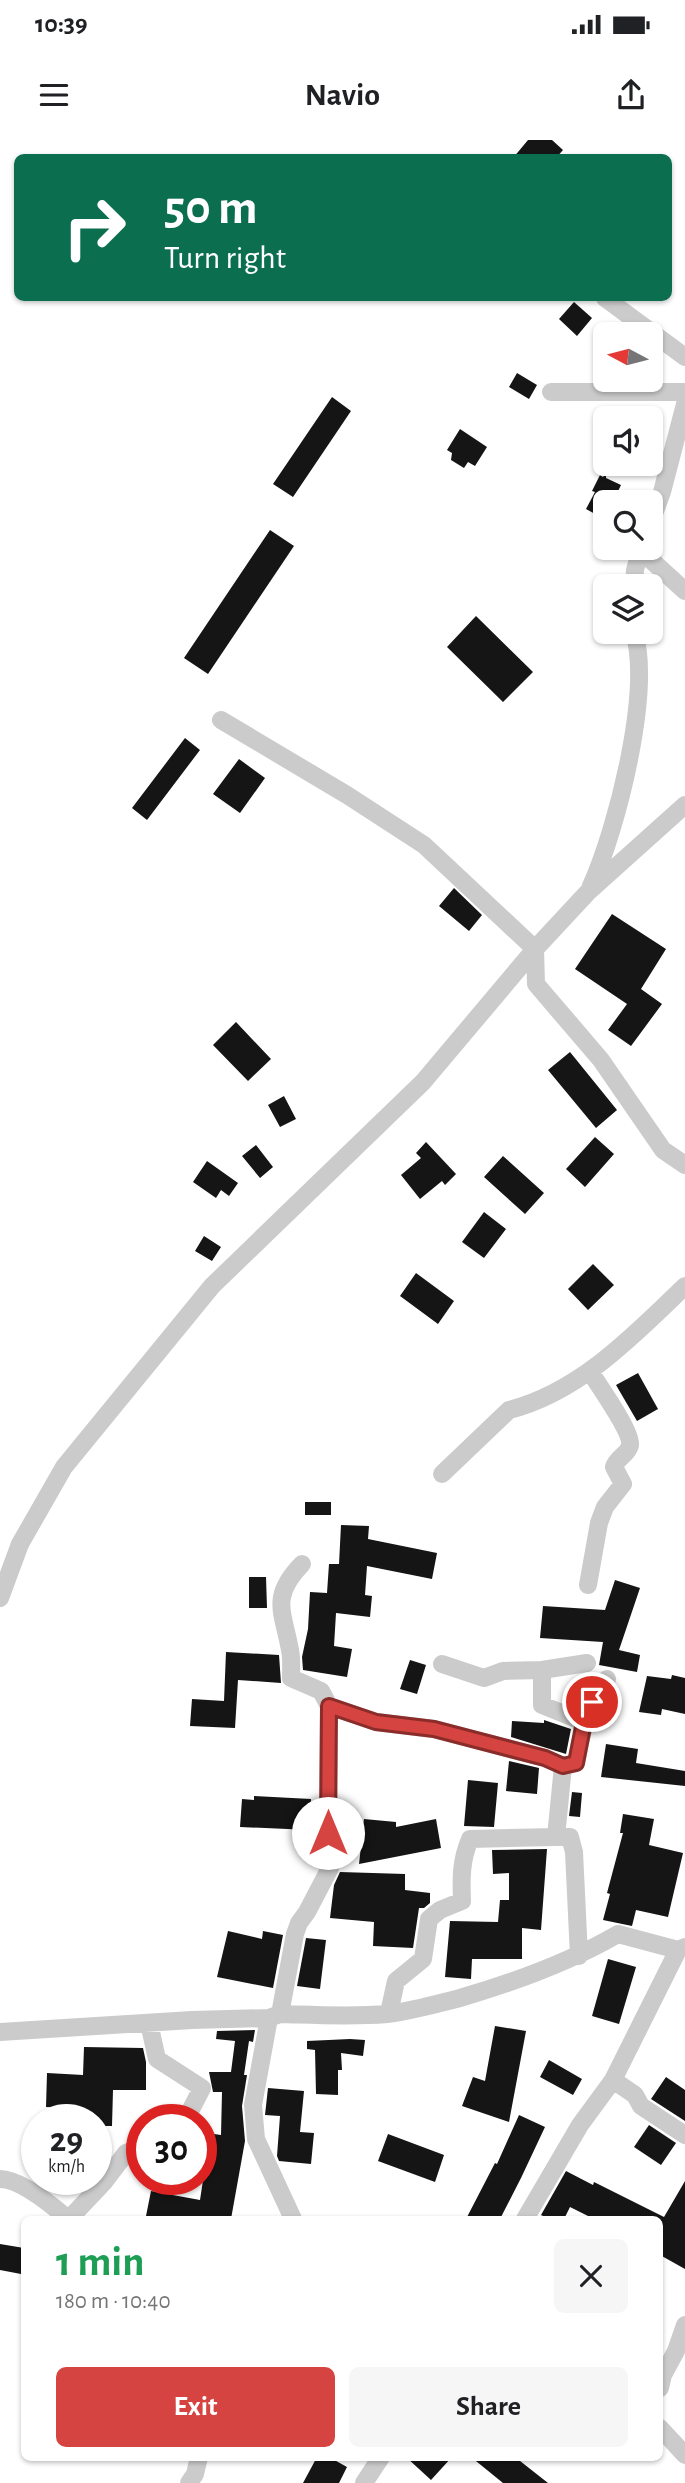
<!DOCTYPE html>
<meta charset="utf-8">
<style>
body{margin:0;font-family:"Alegreya Sans",sans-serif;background:#f6f6f6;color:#202124;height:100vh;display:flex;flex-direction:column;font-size:26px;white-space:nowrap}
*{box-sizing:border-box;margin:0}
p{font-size:23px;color:#757577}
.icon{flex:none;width:38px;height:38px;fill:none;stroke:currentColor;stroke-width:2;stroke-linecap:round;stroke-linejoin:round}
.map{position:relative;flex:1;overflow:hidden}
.side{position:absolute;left:21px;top:2076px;width:642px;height:245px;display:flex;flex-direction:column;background:#fff;border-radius:10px;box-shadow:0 2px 5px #0004}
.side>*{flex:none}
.top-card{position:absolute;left:14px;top:14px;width:658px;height:147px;border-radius:10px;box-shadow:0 2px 5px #0004;background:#0b6e4f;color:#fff;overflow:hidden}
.needle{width:46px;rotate:277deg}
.fabs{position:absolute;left:593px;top:182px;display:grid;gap:14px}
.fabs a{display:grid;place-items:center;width:70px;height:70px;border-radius:10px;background:#fff;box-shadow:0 2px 5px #0004;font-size:35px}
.speed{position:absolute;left:21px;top:1964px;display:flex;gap:14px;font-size:35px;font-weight:700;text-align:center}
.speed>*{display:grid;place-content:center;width:91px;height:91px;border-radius:50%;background:#fff;box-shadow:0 2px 5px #0004;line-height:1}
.speed small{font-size:18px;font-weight:400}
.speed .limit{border:10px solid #d22;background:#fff;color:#111}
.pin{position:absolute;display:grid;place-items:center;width:60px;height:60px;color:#fff;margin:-30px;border:4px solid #fff;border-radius:50%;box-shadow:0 2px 7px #0007}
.me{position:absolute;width:77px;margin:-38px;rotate:0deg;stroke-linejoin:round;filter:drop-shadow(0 0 5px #0008)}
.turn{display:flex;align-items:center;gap:24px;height:147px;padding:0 35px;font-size:32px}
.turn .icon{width:91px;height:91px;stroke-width:2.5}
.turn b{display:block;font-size:49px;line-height:60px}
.round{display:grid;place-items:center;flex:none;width:74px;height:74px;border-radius:10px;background:#f6f6f6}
.headline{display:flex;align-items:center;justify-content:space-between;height:119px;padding:0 35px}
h1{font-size:42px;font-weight:600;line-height:52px;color:#1e9e55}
.primary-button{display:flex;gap:14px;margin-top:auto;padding:14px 35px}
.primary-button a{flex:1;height:80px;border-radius:10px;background:#d54440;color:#fff;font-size:28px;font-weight:600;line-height:80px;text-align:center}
.primary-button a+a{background:#f6f6f6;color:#202124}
.status{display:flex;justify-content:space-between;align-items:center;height:49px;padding:0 35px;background:#fff;direction:ltr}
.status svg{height:19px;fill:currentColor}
header{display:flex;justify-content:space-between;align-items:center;height:91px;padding:0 35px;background:#fff;font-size:32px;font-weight:600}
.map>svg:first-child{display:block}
</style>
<div class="status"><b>10:39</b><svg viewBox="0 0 49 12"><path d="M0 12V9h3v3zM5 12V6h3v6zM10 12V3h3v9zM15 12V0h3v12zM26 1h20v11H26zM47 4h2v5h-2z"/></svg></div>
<header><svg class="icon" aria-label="menu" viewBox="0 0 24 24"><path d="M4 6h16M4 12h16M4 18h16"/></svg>Navio<svg class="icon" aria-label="share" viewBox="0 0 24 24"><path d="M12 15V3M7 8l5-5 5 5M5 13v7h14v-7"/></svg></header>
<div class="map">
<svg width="685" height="2343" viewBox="0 0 685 2343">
<rect width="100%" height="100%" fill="#fff"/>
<path fill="#151515" d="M528 0H552L563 10 556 18H513Z
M574 162 592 178 577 196 559 179Z
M517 233 537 245 529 259 509 247Z
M332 257 351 271 293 357 273 344Z
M460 289 487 307 475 326 468 322 464 328 451 320 452 313 447 310Z
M606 333V338L621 345 613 362 606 358V380L586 369 595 352 592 351 600 335 603 337Z
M270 390 294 406 208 534 184 518Z
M476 476 533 532 503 562 447 507Z
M185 598 200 610 147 680 132 668Z
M239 619 265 638 240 673 213 654Z
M454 748 482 775 469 791 439 766Z
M612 774 666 809 641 849 662 864 631 906 608 890 627 864 575 829Z
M236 882 271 919 248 941 213 905Z
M570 912 617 970 596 988 548 930Z
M284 956 296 979 280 987 268 965Z
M595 997 614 1014 585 1047 566 1029Z
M426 1002 456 1034 445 1045 442 1041 420 1059 401 1035 421 1018 416 1013Z
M256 1005 273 1027 260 1038 242 1016Z
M503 1016 544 1053 525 1074 484 1037Z
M207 1021 238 1043 229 1056 221 1050 216 1058 193 1042Z
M484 1072 506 1089 484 1118 462 1102Z
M204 1096 221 1107 212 1121 195 1111Z
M593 1124 614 1145 588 1170 568 1149Z
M416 1133 454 1161 438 1184 400 1156Z
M638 1233 658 1269 637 1281 616 1245Z
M305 1362H331V1375H305Z
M341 1385 369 1386 368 1399 437 1413 432 1439 367 1426 365 1455 372 1456 370 1477 336 1473 334 1506 352 1509 347 1537 303 1530 302 1517 308 1489 310 1452 327 1453 329 1424H339Z
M249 1437H266L267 1468H249Z
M615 1440 640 1448 619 1510 640 1515 637 1532 599 1525 603 1502 540 1498 543 1466 605 1470Z
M226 1512 279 1515 281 1543 238 1540 235 1588 190 1586 192 1559 224 1561Z
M410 1520 426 1525 417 1554 400 1549Z
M672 1535 685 1538V1574L662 1569 661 1575 639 1572 647 1536 671 1539Z
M544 1580 571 1589 566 1614 511 1597 512 1581 544 1583Z
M606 1604 638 1609 636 1623 685 1631V1646L601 1637Z
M509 1621 539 1628 537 1654 506 1651Z
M468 1640 498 1643 494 1687 464 1686Z
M572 1652 582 1653 580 1677 569 1676Z
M254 1656 311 1659 310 1690 240 1687 242 1659 254 1660Z
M623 1674 654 1679 649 1705 683 1713 668 1777 636 1770 632 1786 603 1780 610 1754 607 1753 623 1693H620Z
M364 1679 396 1682V1687L436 1679 441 1708 359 1724Z
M547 1709 541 1790 522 1788V1819H472L471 1839 445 1837 450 1781 498 1782 500 1760H509V1733L493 1734 492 1710Z
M340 1732 405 1734V1750L430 1753V1763L424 1768H419L413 1808 373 1806 374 1782 330 1778 334 1745Z
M228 1791 262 1799 263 1791 283 1795 273 1848 217 1837Z
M306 1798 326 1800 320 1849 297 1846Z
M608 1819 636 1827 619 1884 592 1876Z
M495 1886 526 1891 509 1982 462 1966 473 1937 485 1941Z
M255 1890 253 1902 249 1901 244 1935H247L242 1966 245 2001 231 2079H164L146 2076 151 2051 200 2060 205 2027 208 2028 214 1994 221 1995 222 1952H213L209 1932H231L235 1901 216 1899 217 1891Z
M350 1899 365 1900 363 1916 341 1913 342 1930H338V1955L316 1954 315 1910 307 1909V1901Z
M84 1907 143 1908 146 1922V1950H113L112 1986H96V1979H82L83 1969 46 1967 47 1933 83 1935Z
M549 1920 582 1939 573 1955 540 1937Z
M666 1937 685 1950V1981L651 1959Z
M268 1948 304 1951 300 1992 314 1993 311 2024 279 2021 277 2016 280 1976 265 1975Z
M519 1975 545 1987 521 2038 500 2079H466L495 2023 497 2024Z
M649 1985 676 2003 661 2025 634 2007Z
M388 1994 444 2015 435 2042 378 2021Z
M566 2031 593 2045 594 2042 664 2077 685 2041V2129L660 2115V2079H594L570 2067 564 2079H549L541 2075Z
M33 2039H71L69 2053 50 2050Z
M0 2104 24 2108 21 2134 0 2130Z
M317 2317H329L347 2327 339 2343H303Z
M406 2317H452L431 2340Z
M471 2317H515L548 2343H503Z"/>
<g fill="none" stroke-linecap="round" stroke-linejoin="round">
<path stroke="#cbcbcb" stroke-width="18" d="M605 158 685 217
M551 252H685
M651 382 662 352 685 264
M640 410 685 451
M634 446 635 430 641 408
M221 580 347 655 424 705 535 809 536 844 601 920 663 1010 685 1025
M591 746C617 688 652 552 634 492
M442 1334 509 1270C580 1252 634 1195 685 1146
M588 1445 599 1383 605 1367 623 1344 614 1327C617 1317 628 1315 630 1305 632 1292 599 1246 591 1233
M0 1458 20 1404 64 1327 212 1146 423 942 535 809 588 752 685 665
M442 1524 484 1538 503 1531 542 1530V1565L584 1582
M542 1530 587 1523
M329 1566 376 1582 434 1589 545 1618 563 1626 556 1697H570L574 1712 579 1816
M563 1626 576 1623C583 1586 586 1571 607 1539
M389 1873 396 1841 423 1819 429 1779 440 1770 462 1761C461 1738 461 1720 470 1699L556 1697
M280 1874 295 1794 299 1783 307 1772 330 1728 328 1693 329 1566 321 1551 291 1538C291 1529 292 1519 290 1510 283 1471 270 1457 302 1424
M269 1878 253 1965 256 1999 293 2079
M149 1883 157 1919 202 1948 186 1979
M0 1892 192 1880 269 1878 280 1874C316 1875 352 1877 387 1874 412 1871 436 1864 460 1858 515 1842 568 1823 618 1794L678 1810 685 1807
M613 1940 635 1955 641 1966 685 1995
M0 2039C20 2039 53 2066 68 2079
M69 2079 104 2042 126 2013 142 2007
M525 2079 580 1985 613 1940 678 1810
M660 2248 663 2235 676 2211 685 2185
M660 2288 685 2315
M189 2343 195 2334 199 2317
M364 2343 381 2317"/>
</g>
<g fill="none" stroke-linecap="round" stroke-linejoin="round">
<g stroke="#8a2c2a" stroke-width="18">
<path id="route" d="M328 1693 329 1566 376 1582 434 1589 545 1618 563 1626 576 1623 584 1582 592 1562"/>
</g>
<use href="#route" stroke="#d54440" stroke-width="12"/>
</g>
</svg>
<div class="fabs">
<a><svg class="needle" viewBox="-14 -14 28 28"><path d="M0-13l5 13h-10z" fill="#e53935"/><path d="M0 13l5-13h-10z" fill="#757577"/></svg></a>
<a><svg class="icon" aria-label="sound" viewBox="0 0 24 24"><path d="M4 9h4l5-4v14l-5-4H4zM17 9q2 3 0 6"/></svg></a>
<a><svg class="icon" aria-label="search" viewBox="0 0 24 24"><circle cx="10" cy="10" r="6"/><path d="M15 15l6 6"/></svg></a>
<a><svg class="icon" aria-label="layers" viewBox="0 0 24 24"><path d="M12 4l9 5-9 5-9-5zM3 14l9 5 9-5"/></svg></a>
</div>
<div class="speed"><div>29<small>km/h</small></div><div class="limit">30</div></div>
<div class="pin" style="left:592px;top:1562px;background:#d93025"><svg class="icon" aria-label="arrive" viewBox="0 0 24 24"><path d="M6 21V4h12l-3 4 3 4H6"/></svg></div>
<svg class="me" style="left:328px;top:1693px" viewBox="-20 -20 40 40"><circle r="19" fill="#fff"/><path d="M0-13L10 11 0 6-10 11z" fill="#d54440"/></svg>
<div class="top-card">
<div class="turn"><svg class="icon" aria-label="right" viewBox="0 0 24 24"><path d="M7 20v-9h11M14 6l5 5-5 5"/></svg><div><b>50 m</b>Turn right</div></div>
</div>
<section class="side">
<div class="headline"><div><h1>1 min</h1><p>180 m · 10:40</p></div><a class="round"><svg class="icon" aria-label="close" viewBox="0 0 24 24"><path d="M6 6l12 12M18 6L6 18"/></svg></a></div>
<div class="primary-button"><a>Exit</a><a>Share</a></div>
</section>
</div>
